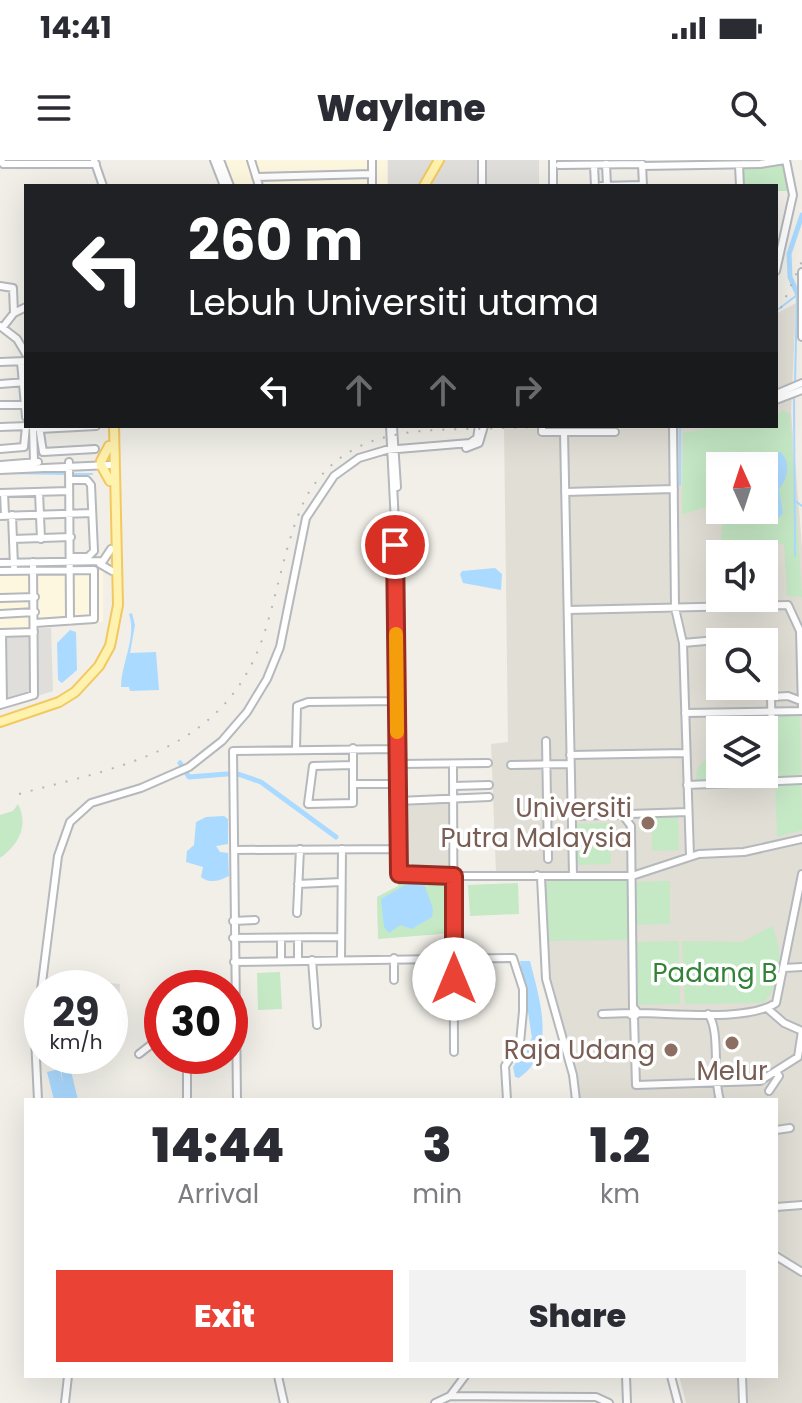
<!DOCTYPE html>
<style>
body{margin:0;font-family:Poppins,sans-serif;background:#f2f2f3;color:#2b2b33;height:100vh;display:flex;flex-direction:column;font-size:30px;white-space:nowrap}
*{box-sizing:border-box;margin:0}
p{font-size:26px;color:#7c7c81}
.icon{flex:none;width:44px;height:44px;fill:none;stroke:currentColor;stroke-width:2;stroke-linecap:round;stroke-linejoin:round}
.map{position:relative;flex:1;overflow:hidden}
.sheet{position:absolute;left:24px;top:938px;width:754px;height:280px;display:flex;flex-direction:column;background:#fff;border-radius:0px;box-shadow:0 8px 32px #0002}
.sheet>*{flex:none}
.top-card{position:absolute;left:24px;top:24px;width:754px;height:244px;border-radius:0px;box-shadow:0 8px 32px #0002;background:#202124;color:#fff;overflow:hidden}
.needle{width:52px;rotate:357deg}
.fabs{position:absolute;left:706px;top:292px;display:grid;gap:16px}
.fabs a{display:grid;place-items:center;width:72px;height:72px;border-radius:0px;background:#fff;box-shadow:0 8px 32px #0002;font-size:40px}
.speed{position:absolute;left:24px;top:810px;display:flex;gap:16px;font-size:40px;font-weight:700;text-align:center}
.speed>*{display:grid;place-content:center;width:104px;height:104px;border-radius:50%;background:#fff;box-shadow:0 8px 32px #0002;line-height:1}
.speed small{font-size:20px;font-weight:400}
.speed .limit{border:12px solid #d22;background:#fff;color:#111}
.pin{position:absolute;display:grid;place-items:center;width:68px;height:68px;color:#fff;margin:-34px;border:4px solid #fff;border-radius:50%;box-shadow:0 2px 8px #0007}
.me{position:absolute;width:88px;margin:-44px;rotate:0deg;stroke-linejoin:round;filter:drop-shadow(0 0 6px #0008)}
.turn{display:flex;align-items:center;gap:28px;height:168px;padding:0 32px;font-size:36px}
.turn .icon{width:104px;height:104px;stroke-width:2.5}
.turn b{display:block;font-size:56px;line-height:68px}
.lanes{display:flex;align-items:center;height:76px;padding:0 32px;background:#0003;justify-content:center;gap:40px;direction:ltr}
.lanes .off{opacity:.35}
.eta{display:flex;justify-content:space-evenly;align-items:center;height:136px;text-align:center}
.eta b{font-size:48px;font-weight:800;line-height:56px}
.primary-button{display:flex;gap:16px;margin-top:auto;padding:16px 32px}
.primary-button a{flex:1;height:92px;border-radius:0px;background:#ea4335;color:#fff;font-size:32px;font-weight:800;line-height:92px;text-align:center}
.primary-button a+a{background:#f2f2f3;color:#2b2b33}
.status{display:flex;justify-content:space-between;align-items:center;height:56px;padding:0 40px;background:#fff;direction:ltr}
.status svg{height:22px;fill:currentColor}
header{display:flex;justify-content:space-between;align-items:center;height:104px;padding:0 32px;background:#fff;font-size:36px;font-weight:800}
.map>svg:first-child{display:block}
</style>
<div class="status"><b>14:41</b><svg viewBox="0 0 49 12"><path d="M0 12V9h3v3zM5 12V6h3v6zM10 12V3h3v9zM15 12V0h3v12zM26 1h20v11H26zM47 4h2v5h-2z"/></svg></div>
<header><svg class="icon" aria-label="menu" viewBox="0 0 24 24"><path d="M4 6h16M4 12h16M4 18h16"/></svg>Waylane<svg class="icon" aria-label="search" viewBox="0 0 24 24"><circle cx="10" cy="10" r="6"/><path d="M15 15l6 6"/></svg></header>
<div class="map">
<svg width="802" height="1243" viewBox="0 0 802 1243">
<rect width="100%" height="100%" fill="#f1efe8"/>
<path fill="#fef7e0" d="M217 0H387V26H226Z
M103 406V462L0 470V408Z"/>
<path fill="#e0deda" d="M388 0H435L421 26H388Z
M443 0H539V26H428Z
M51 468 53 531 0 548V470Z
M45 817 120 824 116 878H110V828H44Z"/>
<path fill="#e1ded6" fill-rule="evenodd" d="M796 143 791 252 802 386V1243H686L679 1216H776V940H577L549 816 545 712H496L491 584 508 582 504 266H776V154ZM720 306H764V350H720ZM720 394H764V438H720ZM720 482H764V526H720ZM720 570H764V614H720Z
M450 642 452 712 402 714 400 643Z"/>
<path fill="#c5e8c5" d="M785 3 791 31H776V26H743V7Z
M783 250 790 254 802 437 787 436 784 384H762V394H720L723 350H764V306H720V349L702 348 682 355 683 273 721 266H776V256Z
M800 553 801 614 776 618 774 554Z
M705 599 720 603V614H764L765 603 771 611V618L696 621 697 609Z
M801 622 802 670 777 677 775 623Z
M18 644C29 665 19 685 0 698V655L13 651Z
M678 657 679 690 652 691V658Z
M610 663 611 704 577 705 576 664Z
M551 718H628L629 780 547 781 545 726Z
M398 719H452L453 773 378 779 377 737 398 726Z
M670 721V764L636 765 635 722Z
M518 723 519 754 470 756 468 725Z
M772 766C783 790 783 824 763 843L685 844 682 781 742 782Z
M679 781 680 844 638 845 637 782Z
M280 812 282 849 258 850 257 813Z"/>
<path fill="#aadaff" d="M765 292H780C791 300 788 320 779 329L783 354 772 363 757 350H764V306H749Z
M495 408 502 414 501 430 463 423 460 414 462 411Z
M132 453 135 465 130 493 156 492 159 530 130 531 129 527H121C121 503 137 478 129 454Z
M70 470 76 472 77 510 62 523 58 520 57 483Z
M224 656 228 659V684L216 686 220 692 228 693 229 716C219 721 210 724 201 717L203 707 186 702 187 691 194 685 196 662 206 657Z
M423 721 433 749 432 757 412 769 400 765 389 773 384 767 381 739 405 725Z
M520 801H530C539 838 558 891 519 918L515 917 513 907 532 878Z
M70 907 78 940H54L47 912 60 909 63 924 61 908Z"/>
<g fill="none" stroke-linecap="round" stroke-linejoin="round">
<path stroke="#aadaff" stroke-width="2" d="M776 151 797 135
M795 223 797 133
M794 239 795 396
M680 266V325
M4 313 67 314
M73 314H92
M794 340 802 346"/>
<path stroke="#aadaff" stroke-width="5" d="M797 133 790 117 789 94 802 55
M180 603 189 617 227 614
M238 614 261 622 336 677"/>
<g stroke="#b5b8bc" stroke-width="10">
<path id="minor" d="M1 0 3 4H96
M94 0 103 26
M214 0 224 26
M220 0 230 26
M251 0 259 26
M372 0V26
M482 0V26
M553 0V26
M606 4 607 26
M642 4 643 26
M559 5 642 4
M594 5 595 26
M739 5 740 26
M642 6 760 4 785 0
M256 17 372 14
M601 26 643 25
M776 111 793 35 786 0
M802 112V177
M0 126 13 128 14 153
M0 166 17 179 26 194
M3 167 14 153 26 147
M0 202 26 201
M21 202 26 257
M0 224 26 222
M776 234 802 223
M776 240 802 230
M0 245H25
M33 266 34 303
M39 266 43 292 95 289
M390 266 395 363 400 716H632L699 694 744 692 802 679
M542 266V272H615
M673 266 675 448 683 483 690 696
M0 267 28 266
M393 267 397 327
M39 269 96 266
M564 272 573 716
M466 288 479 283 484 266
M0 289 24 287 26 266
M69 302 70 461
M1 305 38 302
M0 310 110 305
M70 320H87L91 325 94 391 88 397H71
M39 332 41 379
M565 332 674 329
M0 333 69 331
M4 333 5 355
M12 355 14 406
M0 356 92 353
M13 379 71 377
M0 403 103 401 111 389
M100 404 112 411
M0 411 94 410V459L35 463
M0 438 35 437
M568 450 788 445 800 471 802 548
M0 454 35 452
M0 473 34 472
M2 473 3 544
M683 483 751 477 757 482
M761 526 764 534 771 537 773 622
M771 537 788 536 801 541
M0 545 34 535 33 402
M685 553 802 551
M546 581 548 699
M296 589 297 546 308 542 397 541
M570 595 686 593
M398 604 488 603
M453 604 454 892
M353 605 313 606 308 644 353 643V588
M511 605 570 604
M353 624H398
M687 625 802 620
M453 626 489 625
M398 641 489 637
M622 654 631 666 633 849
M571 656 688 652
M234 690 399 689
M537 715 541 717 546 819 573 915 576 940
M298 724 341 722
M297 753 300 689
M233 761 255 760
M233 778 341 777
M281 778V800
M394 798V820
M298 799V778
M341 799 342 689
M312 800 317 865
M234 802 513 798 523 829V851L520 883 505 906 507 940
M784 808 802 807
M638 853 634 857 630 854 635 849 638 853C673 853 747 862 776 843L802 714
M602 854 630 853
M708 854C721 870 712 916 720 940
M634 857 636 925 760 921 798 897 802 871 784 863 768 849
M139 894 162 876
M769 931 779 916 777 913
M38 940 35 878 58 696 70 662 91 643 141 628 189 607 222 581 247 552 267 519 280 487 306 358 334 316 359 298 386 290 470 283 477 278 479 266
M187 940V896
M237 940 233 591 397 589
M776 970 790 968
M776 1047 802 1045
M776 1096 802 1112
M278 1216 284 1243
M626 1216 627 1243
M671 1216 678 1243
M742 1216 743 1243
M450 1236 596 1237 609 1243
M65 1243 68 1216
M435 1243 450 1236 465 1216"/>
</g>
<g stroke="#f2c960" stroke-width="12">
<path id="major" d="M424 26 439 0
M101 301 109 286
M101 305 110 321
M0 562 59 542 75 532 99 506 110 486 118 445 114 266"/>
</g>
<use href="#minor" stroke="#fff" stroke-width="6"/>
<use href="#major" stroke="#fff2af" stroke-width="8"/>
<path stroke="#b6b7b8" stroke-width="2" stroke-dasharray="2 10" stroke-linecap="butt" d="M776 159 802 101
M19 634C125 605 227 591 265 471 279 427 286 379 306 337 343 274 402 270 468 269 505 268 543 267 580 267"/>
</g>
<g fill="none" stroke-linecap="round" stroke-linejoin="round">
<g stroke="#982c22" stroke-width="20">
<path id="route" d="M395 385 399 714 454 716V819"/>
</g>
<use href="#route" stroke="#ea4335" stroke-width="14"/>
<path stroke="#f59e0b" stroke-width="14" d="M396 474 397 572"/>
</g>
<g fill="#8d6e63" stroke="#fff" stroke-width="3">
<circle cx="648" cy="663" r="8"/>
<circle cx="732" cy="883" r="8"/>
<circle cx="671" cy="890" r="8"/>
</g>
<g text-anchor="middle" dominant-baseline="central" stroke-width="7" stroke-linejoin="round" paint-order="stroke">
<g font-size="26" fill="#785e54" stroke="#fff" text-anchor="end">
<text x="632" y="648">Universiti<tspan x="632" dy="30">Putra Malaysia</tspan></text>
<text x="655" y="890">Raja Udang</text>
<text x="732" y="911" text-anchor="middle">Melur</text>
</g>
<g font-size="26" fill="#348238" stroke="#fff">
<text x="715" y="813">Padang B</text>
</g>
</g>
</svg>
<div class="fabs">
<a><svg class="needle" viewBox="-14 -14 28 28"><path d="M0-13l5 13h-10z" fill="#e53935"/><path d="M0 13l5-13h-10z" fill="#7c7c81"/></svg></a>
<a><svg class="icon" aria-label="sound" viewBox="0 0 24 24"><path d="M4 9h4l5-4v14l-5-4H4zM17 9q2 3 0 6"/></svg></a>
<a><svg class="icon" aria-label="search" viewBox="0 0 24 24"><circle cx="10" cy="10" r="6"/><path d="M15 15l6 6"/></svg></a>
<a><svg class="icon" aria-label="layers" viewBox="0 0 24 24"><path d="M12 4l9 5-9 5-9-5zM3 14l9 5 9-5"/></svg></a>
</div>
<div class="speed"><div>29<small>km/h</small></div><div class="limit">30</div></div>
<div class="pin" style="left:395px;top:385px;background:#d93025"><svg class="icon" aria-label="arrive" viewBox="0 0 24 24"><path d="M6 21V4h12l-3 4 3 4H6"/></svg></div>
<svg class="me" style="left:454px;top:819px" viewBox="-20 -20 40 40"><circle r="19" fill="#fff"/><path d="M0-13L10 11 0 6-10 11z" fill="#ea4335"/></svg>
<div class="top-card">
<div class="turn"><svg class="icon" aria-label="left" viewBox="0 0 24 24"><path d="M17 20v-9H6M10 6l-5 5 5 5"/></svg><div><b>260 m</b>Lebuh Universiti utama</div></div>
<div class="lanes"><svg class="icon" aria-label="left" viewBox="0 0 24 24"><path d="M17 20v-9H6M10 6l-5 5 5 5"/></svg><svg class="icon off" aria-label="ahead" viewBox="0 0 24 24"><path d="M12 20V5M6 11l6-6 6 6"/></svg><svg class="icon off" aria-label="ahead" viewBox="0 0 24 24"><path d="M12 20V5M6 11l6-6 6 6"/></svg><svg class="icon off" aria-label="right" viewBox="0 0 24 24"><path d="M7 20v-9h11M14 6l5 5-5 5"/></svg></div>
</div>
<section class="sheet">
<div class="eta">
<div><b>14:44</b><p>Arrival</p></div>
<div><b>3</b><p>min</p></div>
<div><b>1.2</b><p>km</p></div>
</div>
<div class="primary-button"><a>Exit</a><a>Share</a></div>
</section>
</div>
